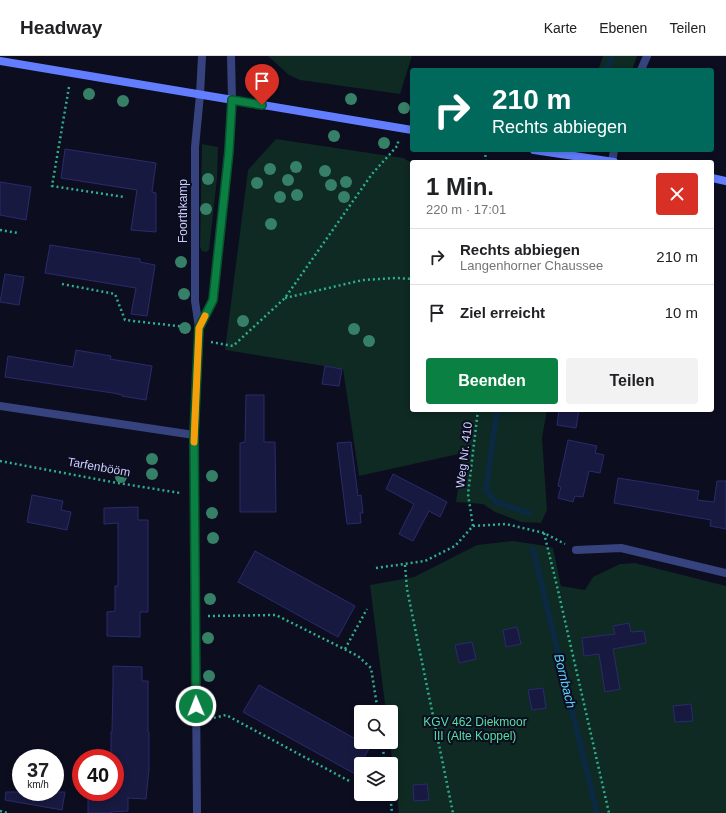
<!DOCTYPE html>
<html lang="de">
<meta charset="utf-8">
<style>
body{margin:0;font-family:Helvetica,sans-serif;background:#f2f2f2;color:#202124;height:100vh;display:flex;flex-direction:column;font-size:15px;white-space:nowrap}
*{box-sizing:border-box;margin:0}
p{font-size:13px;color:#757577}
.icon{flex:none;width:22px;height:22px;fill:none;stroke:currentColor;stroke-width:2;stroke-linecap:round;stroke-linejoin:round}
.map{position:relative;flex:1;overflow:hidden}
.drawer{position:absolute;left:410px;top:104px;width:304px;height:252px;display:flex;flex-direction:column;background:#fff;border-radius:4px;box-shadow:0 2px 6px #0003}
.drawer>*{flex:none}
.guide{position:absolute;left:410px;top:12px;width:304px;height:84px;border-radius:4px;box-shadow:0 2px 6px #0003;background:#00695c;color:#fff;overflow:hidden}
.controls{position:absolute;left:354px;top:649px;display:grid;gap:8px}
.controls a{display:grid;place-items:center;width:44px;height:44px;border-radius:4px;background:#fff;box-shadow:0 2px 6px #0003;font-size:20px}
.speed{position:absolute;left:12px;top:693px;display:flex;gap:8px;font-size:20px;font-weight:700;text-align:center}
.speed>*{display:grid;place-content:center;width:52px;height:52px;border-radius:50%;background:#fff;box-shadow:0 2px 6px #0003;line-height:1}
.speed small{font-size:10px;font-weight:400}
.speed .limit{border:6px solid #d22;background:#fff;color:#111}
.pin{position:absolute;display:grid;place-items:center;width:34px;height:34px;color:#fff;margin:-41px -17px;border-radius:50% 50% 50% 0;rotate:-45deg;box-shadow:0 0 4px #0007}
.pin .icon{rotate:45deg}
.me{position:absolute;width:44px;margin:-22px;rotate:359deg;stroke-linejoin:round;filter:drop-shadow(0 0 3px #0008)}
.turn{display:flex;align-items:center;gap:14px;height:84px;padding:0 16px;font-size:18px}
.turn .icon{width:52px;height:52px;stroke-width:2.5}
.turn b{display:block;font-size:28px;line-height:34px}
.round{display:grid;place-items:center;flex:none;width:42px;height:42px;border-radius:4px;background:#f2f2f2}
.summary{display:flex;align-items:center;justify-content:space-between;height:68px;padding:0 16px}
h1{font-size:24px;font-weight:800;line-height:30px}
.cta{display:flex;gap:8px;margin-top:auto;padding:8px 16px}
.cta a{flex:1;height:46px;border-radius:4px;background:#0b8043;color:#fff;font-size:16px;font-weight:800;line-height:46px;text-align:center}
.cta a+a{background:#f2f2f2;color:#202124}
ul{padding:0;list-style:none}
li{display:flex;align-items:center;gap:12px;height:56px;padding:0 16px;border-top:1px solid #e0e0e0}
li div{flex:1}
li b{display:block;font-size:15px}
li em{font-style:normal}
header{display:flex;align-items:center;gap:24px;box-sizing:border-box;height:56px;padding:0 20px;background:#fff;border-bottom:1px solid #e0e0e0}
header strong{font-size:19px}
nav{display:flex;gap:22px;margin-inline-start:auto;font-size:14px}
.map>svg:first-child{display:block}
</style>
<header>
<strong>Headway</strong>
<nav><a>Karte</a><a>Ebenen</a><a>Teilen</a></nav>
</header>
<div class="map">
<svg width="726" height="757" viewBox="0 0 726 757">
<rect width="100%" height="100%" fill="#0c0d1f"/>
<path fill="#0f2923" d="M268 0H412L400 38 300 24 289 19Z
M603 0H637L632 14H598Z
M276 83 403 102 412 107V354H547L542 382 547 454 541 467 521 466 495 456 483 448 456 446 463 397 359 420 343 313 225 294 248 114Z
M202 88 218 91 217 122 209 194 206 196 202 195 200 191Z
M513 485 540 489 553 492 561 530 585 534 593 521 620 508 635 507 726 530V757H399L390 686H391V656H386L370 529 414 521 477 489Z"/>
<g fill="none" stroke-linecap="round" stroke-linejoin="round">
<path stroke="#0b2940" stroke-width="6" d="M606 14 612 0
M497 354 486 434 496 446 529 457
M533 493 597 757"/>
</g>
<path fill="#181940" stroke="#2a2b6c" d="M65 93 156 107 152 136 156 137V176L131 174 137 134 61 122Z
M0 126 31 131 26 164 0 159Z
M50 189 140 203V206L155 209 147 260 131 258 136 232 45 217Z
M5 218 24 221 19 249 0 246Z
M76 294 111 300 110 303 152 310 146 344 122 340V339L113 337 5 321 8 300 73 311Z
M325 310 342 313 339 330 322 328Z
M246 339H264V386H275L276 456H240V387L245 386Z
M559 354H579L576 372 557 369Z
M568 384 597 390 595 397 604 399 600 417 589 415 583 441 575 440 573 446 558 442 561 431 558 430Z
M351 386 358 440 361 439 363 457H360L361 467 347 468 337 387Z
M393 418 447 446 440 461 429 455 413 485 399 478 414 448 386 433Z
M618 422 699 435 697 444 714 446 717 425H726V473L710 470 711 464 614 447Z
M32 439 63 445 61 454 71 456 67 474 27 466Z
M138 451V464H148V556H140V581L107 580V556L115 555V530H118V467L104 468V452Z
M255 495 355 550 338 581 238 526Z
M629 567 631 576 644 575 646 587 613 593 620 633 605 636 599 598 584 600 582 582 615 578 613 570Z
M517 571 521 588 506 591 503 574Z
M472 586 476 603 459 607 455 589Z
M113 610 142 611V625H148V676H149V713L146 743 128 742V755L111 756V757H88V739H109V736H115V702H111V676H112L113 628Z
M259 629 370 691 355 718 243 656Z
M543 632 546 652 532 654 528 634Z
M691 648 693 665 675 666 673 650Z
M427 728 429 744 414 745 413 729Z
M6 736H65L62 754 5 744Z"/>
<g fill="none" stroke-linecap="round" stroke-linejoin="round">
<path stroke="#2db08e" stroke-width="2.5" stroke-dasharray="2 3" stroke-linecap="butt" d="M69 31 52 130 124 141
M485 94 486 106
M0 174 18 177
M62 228 115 238 125 264 186 271
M285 242 363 224 396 222 412 223
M211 286 233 290 285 242 372 118 398 89V85
M0 405 112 426 180 437
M473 470 468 438 478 354
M544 477 557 530 609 757
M405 509 407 533 453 757
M376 512 425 505 455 490 473 470 506 468 544 477 565 488
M208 560 276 559 358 600 371 612 378 656
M345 593 367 553
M209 663 226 659 351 726
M382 686 385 708
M390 738 392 757
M0 755 8 757"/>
<path stroke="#37437e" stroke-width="8" d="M231 0 232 44
M641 14 647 0
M200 39 202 0
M612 106 614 94
M0 350 194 379
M576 494 621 492 726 517"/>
<path stroke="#37437e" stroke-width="8" d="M199 272 213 244 229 95 232 44
M197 757 194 379 199 272 195 245V91L200 39"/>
<path stroke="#627eff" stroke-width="8" d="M0 5 412 74
M534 94 614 106
M712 122 726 125"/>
</g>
<g fill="#358066">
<circle cx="89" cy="38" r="6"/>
<circle cx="351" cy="43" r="6"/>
<circle cx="123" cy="45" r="6"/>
<circle cx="404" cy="52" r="6"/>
<circle cx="334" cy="80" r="6"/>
<circle cx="384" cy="87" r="6"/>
<circle cx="296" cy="111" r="6"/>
<circle cx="270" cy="113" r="6"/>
<circle cx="325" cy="115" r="6"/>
<circle cx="208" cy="123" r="6"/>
<circle cx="288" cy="124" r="6"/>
<circle cx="346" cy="126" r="6"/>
<circle cx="257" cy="127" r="6"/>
<circle cx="331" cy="129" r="6"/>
<circle cx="297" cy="139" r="6"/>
<circle cx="280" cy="141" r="6"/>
<circle cx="344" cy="141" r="6"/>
<circle cx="206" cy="153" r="6"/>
<circle cx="271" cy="168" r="6"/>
<circle cx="181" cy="206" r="6"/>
<circle cx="184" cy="238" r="6"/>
<circle cx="243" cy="265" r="6"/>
<circle cx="185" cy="272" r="6"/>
<circle cx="354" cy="273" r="6"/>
<circle cx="369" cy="285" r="6"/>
<circle cx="152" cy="403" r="6"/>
<circle cx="152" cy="418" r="6"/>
<circle cx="212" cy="420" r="6"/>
<circle cx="121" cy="421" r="6"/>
<circle cx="212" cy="457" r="6"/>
<circle cx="213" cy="482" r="6"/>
<circle cx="210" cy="543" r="6"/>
<circle cx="208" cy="582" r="6"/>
<circle cx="209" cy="620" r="6"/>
</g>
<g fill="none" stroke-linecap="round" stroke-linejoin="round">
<g stroke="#07532c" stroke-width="10">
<path id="route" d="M196 650 194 379 199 272 213 244 229 95 232 44 262 49"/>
</g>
<use href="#route" stroke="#0b8043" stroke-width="7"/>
<path stroke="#f59e0b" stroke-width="7" d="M194 386 199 272 205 260"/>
</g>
<g text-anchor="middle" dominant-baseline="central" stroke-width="4" stroke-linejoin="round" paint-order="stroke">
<g font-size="12" fill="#cbcfff" stroke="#0c0d1f">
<text transform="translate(183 155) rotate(-90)">Foorthkamp</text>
<text transform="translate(464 399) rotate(-83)">Weg Nr. 410</text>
<text transform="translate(99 411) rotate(10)">Tarfenbööm</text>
</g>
<g font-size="12" fill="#57dea1" stroke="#0c0d1f">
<text x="475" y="666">KGV 462 Diekmoor<tspan x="475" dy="14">III (Alte Koppel)</tspan></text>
</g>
<g font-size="13" font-style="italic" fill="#59d4ff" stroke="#0c0d1f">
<text transform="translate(565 625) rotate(76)">Bornbach</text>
</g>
</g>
</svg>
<div class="controls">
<a><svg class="icon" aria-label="search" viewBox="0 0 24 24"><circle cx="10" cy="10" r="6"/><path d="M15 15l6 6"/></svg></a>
<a><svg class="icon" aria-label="layers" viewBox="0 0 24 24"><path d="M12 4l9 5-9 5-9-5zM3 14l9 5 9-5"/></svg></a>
</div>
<div class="speed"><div>37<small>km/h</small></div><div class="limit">40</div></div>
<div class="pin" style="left:262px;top:49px;background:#d93025"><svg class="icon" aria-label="arrive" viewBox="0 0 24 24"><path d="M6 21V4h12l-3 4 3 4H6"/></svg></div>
<svg class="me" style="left:196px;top:650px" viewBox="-20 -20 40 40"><circle r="17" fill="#0b8043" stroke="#fff" stroke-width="3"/><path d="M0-11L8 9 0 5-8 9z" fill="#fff"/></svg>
<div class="guide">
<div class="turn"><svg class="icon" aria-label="right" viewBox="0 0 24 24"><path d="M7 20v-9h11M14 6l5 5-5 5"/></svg><div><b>210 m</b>Rechts abbiegen</div></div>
</div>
<section class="drawer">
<div class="summary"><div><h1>1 Min.</h1><p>220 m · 17:01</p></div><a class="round" style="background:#d93025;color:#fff"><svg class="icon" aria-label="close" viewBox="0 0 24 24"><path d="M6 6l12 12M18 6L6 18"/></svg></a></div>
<ul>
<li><svg class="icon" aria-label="right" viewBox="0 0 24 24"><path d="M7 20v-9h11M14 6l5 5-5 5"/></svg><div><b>Rechts abbiegen</b><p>Langenhorner Chaussee</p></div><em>210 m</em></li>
<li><svg class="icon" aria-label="arrive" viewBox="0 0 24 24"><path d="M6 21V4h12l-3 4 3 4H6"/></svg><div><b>Ziel erreicht</b></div><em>10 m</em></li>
</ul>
<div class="cta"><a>Beenden</a><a>Teilen</a></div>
</section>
</div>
